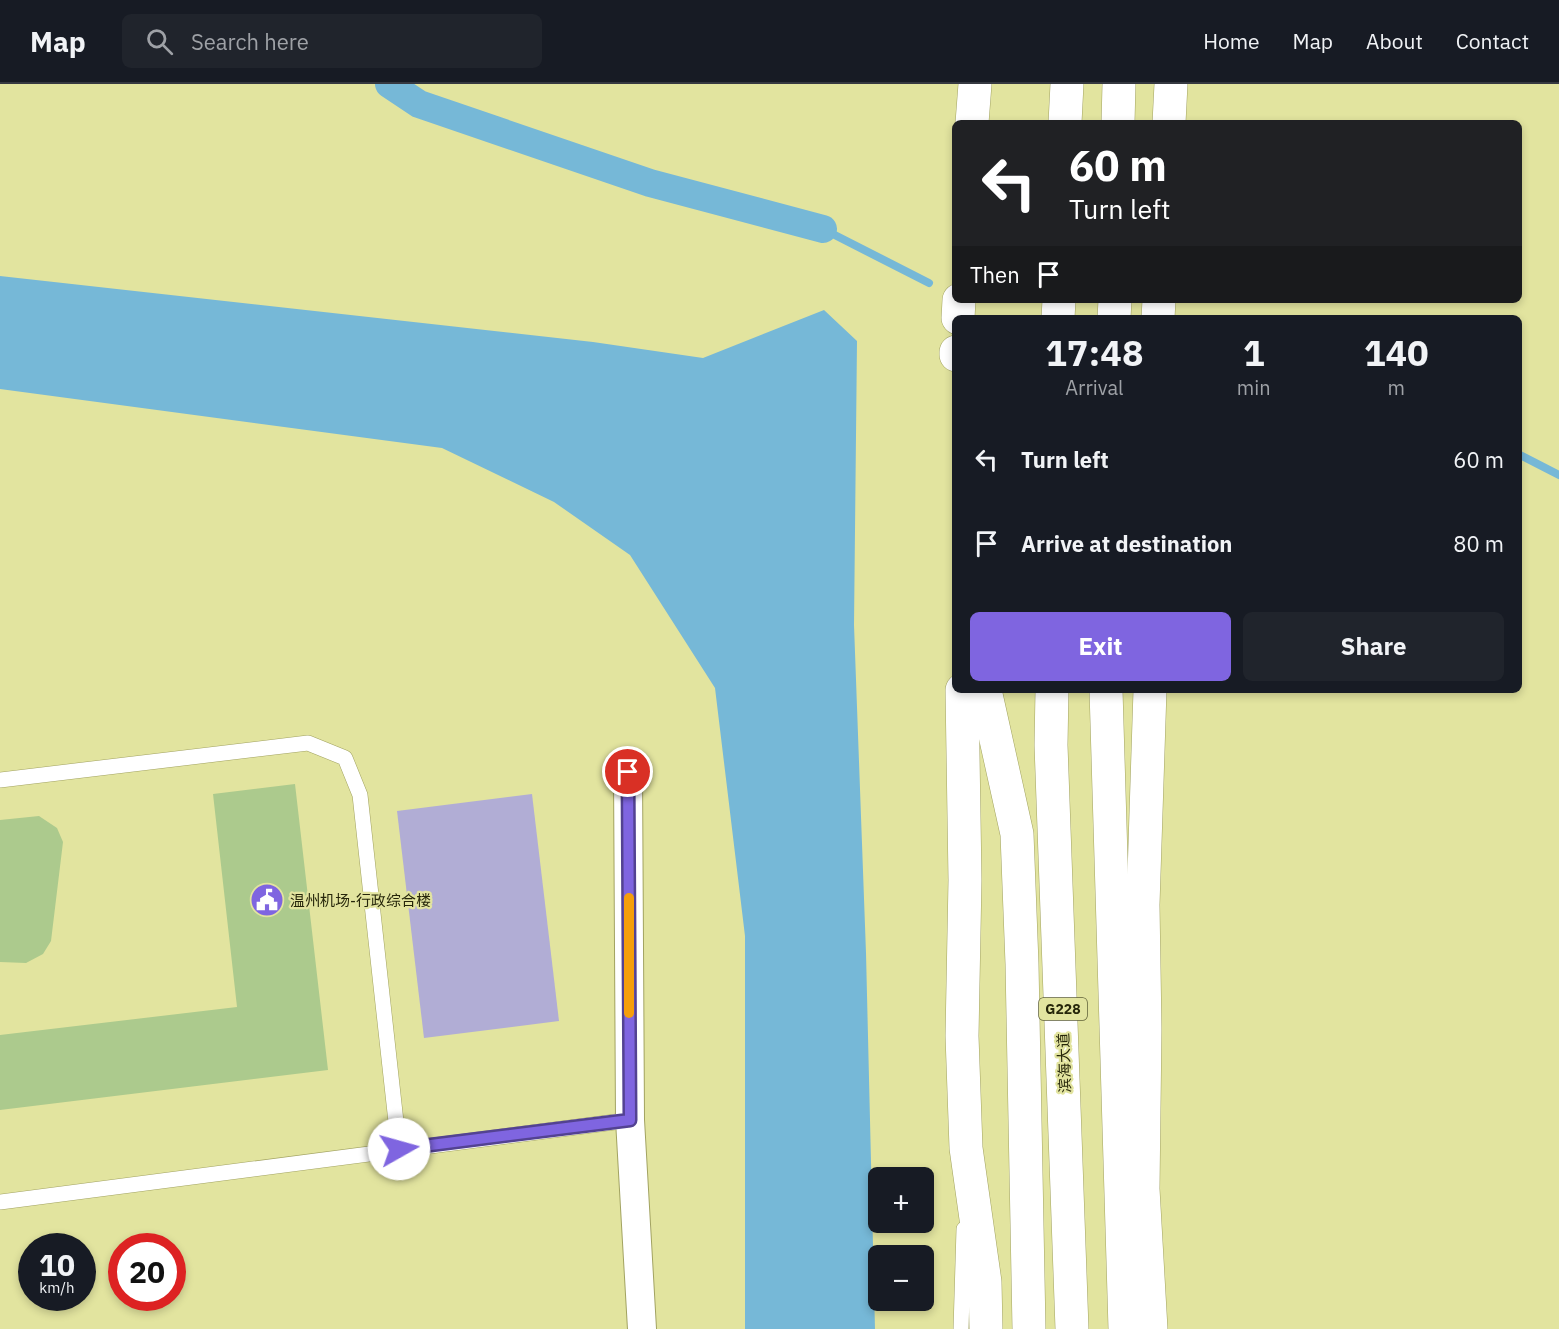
<!DOCTYPE html>
<meta charset="utf-8">
<style>
body{margin:0;font-family:"IBM Plex Sans","Noto Sans SC",sans-serif;background:#20242c;color:#f1f3f6;height:100vh;display:flex;flex-direction:column;font-size:22px;white-space:nowrap}
*{box-sizing:border-box;margin:0}
p{font-size:20px;color:#9ea1a6}
.icon{flex:none;width:33px;height:33px;fill:none;stroke:currentColor;stroke-width:2;stroke-linecap:round;stroke-linejoin:round}
.map{position:relative;flex:1;overflow:hidden}
.drawer{position:absolute;left:952px;top:231px;width:570px;height:378px;display:flex;flex-direction:column;background:#171b24;border-radius:9px;box-shadow:0 3px 9px #0003}
.drawer>*{flex:none}
.banner{position:absolute;left:952px;top:36px;width:570px;height:183px;border-radius:9px;box-shadow:0 3px 9px #0003;background:#202124;color:#fff;overflow:hidden}
.fabs{position:absolute;left:868px;top:1083px;display:grid;gap:12px}
.fabs a{display:grid;place-items:center;width:66px;height:66px;border-radius:9px;background:#171b24;box-shadow:0 3px 9px #0003;font-size:30px}
.speed{position:absolute;left:18px;top:1149px;display:flex;gap:12px;font-size:30px;font-weight:700;text-align:center}
.speed>*{display:grid;place-content:center;width:78px;height:78px;border-radius:50%;background:#171b24;box-shadow:0 3px 9px #0003;line-height:1}
.speed small{font-size:15px;font-weight:400}
.speed .limit{border:9px solid #d22;background:#fff;color:#111}
.pin{position:absolute;display:grid;place-items:center;width:51px;height:51px;color:#fff;margin:-26px;border:3px solid #fff;border-radius:50%;box-shadow:0 2px 6px #0007}
.me{position:absolute;width:66px;margin:-33px;rotate:83deg;stroke-linejoin:round;filter:drop-shadow(0 0 4px #0008)}
.turn{display:flex;align-items:center;gap:21px;height:126px;padding:0 18px;font-size:27px}
.turn .icon{width:78px;height:78px;stroke-width:2.5}
.turn b{display:block;font-size:42px;line-height:51px}
.then{display:flex;align-items:center;height:57px;padding:0 18px;background:#0003;gap:12px;font-size:22px}
.eta{display:flex;justify-content:space-evenly;align-items:center;height:102px;text-align:center}
.eta b{font-size:36px;font-weight:700;line-height:42px}
.primary-button{display:flex;gap:12px;margin-top:auto;padding:12px 18px}
.primary-button a{flex:1;height:69px;border-radius:9px;background:#7f65e0;color:#fff;font-size:24px;font-weight:700;line-height:69px;text-align:center}
.primary-button a+a{background:#20242c;color:#f1f3f6}
ul{padding:0;list-style:none}
li{display:flex;align-items:center;gap:18px;height:84px;padding:0 18px}
li div{flex:1}
li b{display:block;font-size:22px}
li em{font-style:normal}
header{display:flex;align-items:center;gap:36px;box-sizing:border-box;height:84px;padding:0 30px;background:#171b24;border-bottom:2px solid #363941}
header strong{font-size:28px}
nav{display:flex;gap:33px;margin-inline-start:auto;font-size:21px}
.search{width:420px;height:54px;background:#20242c;display:flex;align-items:center;gap:15px;box-sizing:border-box;padding:0 21px;border-radius:9px;color:#9ea1a6;font-size:22px}
.map>svg:first-child{display:block}
</style>
<header>
<strong>Map</strong>
<div class="search"><svg class="icon" aria-label="search" viewBox="0 0 24 24"><circle cx="10" cy="10" r="6"/><path d="M15 15l6 6"/></svg>Search here</div>
<nav><a>Home</a><a>Map</a><a>About</a><a>Contact</a></nav>
</header>
<div class="map">
<svg width="1559" height="1245" viewBox="0 0 1559 1245">
<rect width="100%" height="100%" fill="#e2e49f"/>
<path fill="#b1add5" d="M532 710 559 937 424 954 397 727Z"/>
<path fill="#76b8d7" d="M0 192 593 258 703 274 824 226 857 257 854 541 866 869 875 1245H745V852L715 604 630 471 554 418 442 364 0 305Z"/>
<g fill="none" stroke-linecap="round" stroke-linejoin="round">
<path stroke="#76b8d7" stroke-width="8" d="M823 145 929 199
M1520 371 1559 391"/>
<path stroke="#76b8d7" stroke-width="28" d="M389 0 419 20 650 99 823 145"/>
</g>
<path fill="#acca8d" d="M295 700 328 986 0 1026V951L237 923 213 710Z
M39 732 57 744 63 758 51 857 43 870 26 879 0 878V736Z"/>
<g fill="none" stroke-linecap="round" stroke-linejoin="round">
<g stroke="#a2a361" stroke-width="16">
<path id="lane" d="M0 696 308 659 345 674 360 711 399 1065
M0 1118 630 1036
M961 1245 964 1145"/>
</g>
<g stroke="#a2a361" stroke-width="30">
<path id="street" d="M628 688 630 1036 642 1245"/>
</g>
<g stroke="#a2a361" stroke-width="34">
<path id="secondary" d="M962 606 965 796 962 952 966 1064 985 1198 986 1245"/>
</g>
<g stroke="#a2a361" stroke-width="34">
<path id="primary" d="M972 39 975 0
M1169 39 1171 0
M958 234 959 216
M1158 234 1159 216
M956 268V271
M985 606 1017 750 1022 880 1029 1245
M1150 606 1143 821 1145 945 1143 1105 1151 1245"/>
</g>
<g stroke="#a2a361" stroke-width="34">
<path id="highway" d="M1065 39 1067 0
M1118 39 1119 0
M1058 234 1059 216
M1114 234 1115 216
M1052 606 1051 661 1072 1245
M1106 606 1125 1245"/>
</g>
<use href="#lane" stroke="#fff" stroke-width="15"/>
<use href="#street" stroke="#fff" stroke-width="28"/>
<use href="#secondary" stroke="#fff" stroke-width="33"/>
<use href="#primary" stroke="#fff" stroke-width="33"/>
<use href="#highway" stroke="#fff" stroke-width="33"/>
</g>
<g fill="none" stroke-linecap="round" stroke-linejoin="round">
<g stroke="#534292" stroke-width="15">
<path id="route" d="M399 1065 630 1036 628 688"/>
</g>
<use href="#route" stroke="#7f65e0" stroke-width="10"/>
<path stroke="#f59e0b" stroke-width="10" d="M629 814V929"/>
</g>
<defs>
<g id="civic-disc" transform="scale(1.725)"><circle r="9.5" fill="#7f65e0" stroke="#e2e49f"/><path d="M-.6-6.5H3V-4.5H.6V-3L4-1V1h2V6H-6V1h2V-1L-.6-3ZM-1.2 2.5V6h2.4V2.5Z" fill="#fff"/></g>
</defs>
<g fill-rule="evenodd">
<use href="#civic-disc" x="267" y="816"/>
</g>
<g text-anchor="middle" dominant-baseline="central" stroke-width="4.5" stroke-linejoin="round" paint-order="stroke">
<rect fill="#e2e49f" stroke="#5e5f37" stroke-width="1.5" x="1039" y="914" width="48" height="22" rx="4.5"/>
<g font-size="14" font-weight="bold" fill="#26260a">
<text x="1063" y="925">G228</text>
</g>
<g font-size="15" fill="#26260a" stroke="#e2e49f" text-anchor="start">
<text x="290" y="816">温州机场-行政综合楼</text>
</g>
<g font-size="15" fill="#26260a" stroke="#e2e49f">
<text transform="translate(1064 979) rotate(-92)">滨海大道</text>
</g>
</g>
</svg>
<div class="fabs">
<a>+</a>
<a>−</a>
</div>
<div class="speed"><div>10<small>km/h</small></div><div class="limit">20</div></div>
<div class="pin" style="left:628px;top:688px;background:#d93025"><svg class="icon" aria-label="arrive" viewBox="0 0 24 24"><path d="M6 21V4h12l-3 4 3 4H6"/></svg></div>
<svg class="me" style="left:399px;top:1065px" viewBox="-20 -20 40 40"><circle r="19" fill="#fff"/><path d="M0-13L10 11 0 6-10 11z" fill="#7f65e0"/></svg>
<div class="banner">
<div class="turn"><svg class="icon" aria-label="left" viewBox="0 0 24 24"><path d="M17 20v-9H6M10 6l-5 5 5 5"/></svg><div><b>60 m</b>Turn left</div></div>
<div class="then">Then<svg class="icon" aria-label="arrive" viewBox="0 0 24 24"><path d="M6 21V4h12l-3 4 3 4H6"/></svg></div>
</div>
<section class="drawer">
<div class="eta">
<div><b>17:48</b><p>Arrival</p></div>
<div><b>1</b><p>min</p></div>
<div><b>140</b><p>m</p></div>
</div>
<ul>
<li><svg class="icon" aria-label="left" viewBox="0 0 24 24"><path d="M17 20v-9H6M10 6l-5 5 5 5"/></svg><div><b>Turn left</b></div><em>60 m</em></li>
<li><svg class="icon" aria-label="arrive" viewBox="0 0 24 24"><path d="M6 21V4h12l-3 4 3 4H6"/></svg><div><b>Arrive at destination</b></div><em>80 m</em></li>
</ul>
<div class="primary-button"><a>Exit</a><a>Share</a></div>
</section>
</div>
